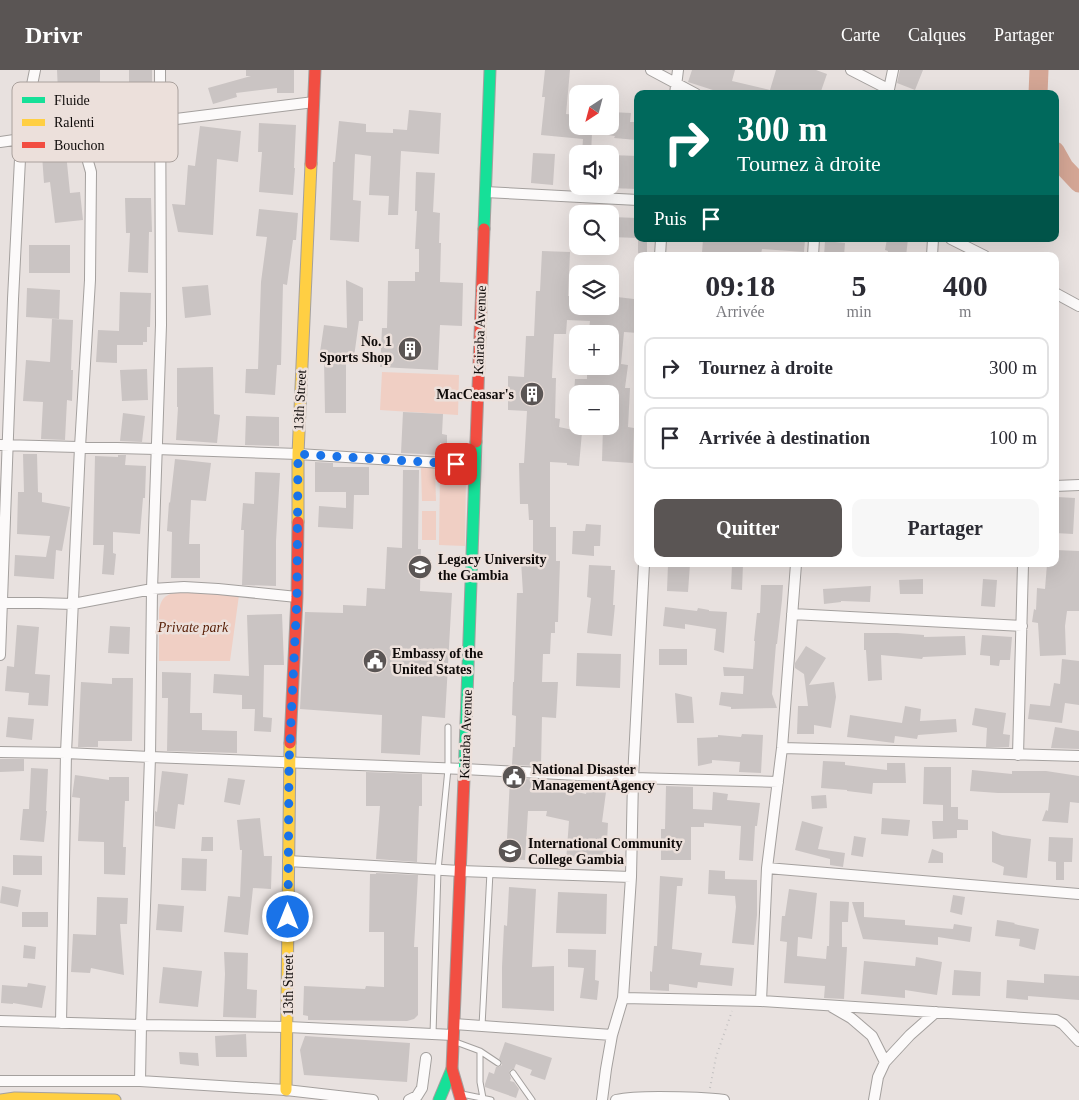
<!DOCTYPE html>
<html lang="fr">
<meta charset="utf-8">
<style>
body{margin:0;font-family:"Times New Roman",serif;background:#f7f7f7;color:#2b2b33;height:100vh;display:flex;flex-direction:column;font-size:19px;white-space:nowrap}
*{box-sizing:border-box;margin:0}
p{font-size:16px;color:#7c7c81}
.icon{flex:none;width:28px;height:28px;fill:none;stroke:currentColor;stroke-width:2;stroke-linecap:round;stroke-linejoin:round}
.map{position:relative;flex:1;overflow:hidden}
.drawer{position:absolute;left:634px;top:182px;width:425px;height:315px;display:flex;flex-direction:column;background:#fff;border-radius:10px;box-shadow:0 5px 20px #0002}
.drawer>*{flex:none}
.guide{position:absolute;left:634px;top:20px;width:425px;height:152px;border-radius:10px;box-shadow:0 5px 20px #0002;background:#00695c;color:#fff;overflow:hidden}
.needle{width:32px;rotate:216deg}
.controls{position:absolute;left:569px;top:15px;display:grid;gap:10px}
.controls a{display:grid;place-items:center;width:50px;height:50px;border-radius:10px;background:#fff;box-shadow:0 5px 20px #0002;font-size:25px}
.pin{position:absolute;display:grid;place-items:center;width:42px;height:42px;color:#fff;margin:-21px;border-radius:10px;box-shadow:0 2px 8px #0006}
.me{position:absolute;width:55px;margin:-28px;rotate:0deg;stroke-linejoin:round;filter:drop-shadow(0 0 4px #0008)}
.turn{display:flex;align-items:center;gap:18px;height:105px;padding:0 20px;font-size:22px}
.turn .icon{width:65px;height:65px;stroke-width:2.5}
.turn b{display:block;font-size:35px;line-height:42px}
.then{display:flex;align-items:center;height:48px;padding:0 20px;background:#0003;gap:10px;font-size:19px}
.eta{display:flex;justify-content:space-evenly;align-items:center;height:85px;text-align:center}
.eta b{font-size:30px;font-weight:700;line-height:35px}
.action{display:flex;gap:10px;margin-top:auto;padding:10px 20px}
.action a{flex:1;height:58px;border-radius:10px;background:#5a5554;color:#fff;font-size:20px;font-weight:700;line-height:58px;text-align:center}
.action a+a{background:#f7f7f7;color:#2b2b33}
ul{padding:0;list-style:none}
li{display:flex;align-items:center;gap:15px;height:62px;margin:0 10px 8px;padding:0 10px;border:2px solid #e1e1e2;border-radius:10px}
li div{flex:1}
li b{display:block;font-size:19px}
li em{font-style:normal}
header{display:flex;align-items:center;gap:30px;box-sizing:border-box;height:70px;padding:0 25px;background:#5a5554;color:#fff}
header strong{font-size:24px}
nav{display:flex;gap:28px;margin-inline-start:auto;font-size:18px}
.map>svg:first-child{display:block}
</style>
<header>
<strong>Drivr</strong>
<nav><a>Carte</a><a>Calques</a><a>Partager</a></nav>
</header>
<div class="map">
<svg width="1079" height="1030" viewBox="0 0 1079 1030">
<rect width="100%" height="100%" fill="#e8e1df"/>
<path fill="#f0cfc4" d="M382 302 459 305 458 345 380 340Z
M435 397 436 431H422L421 398Z
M440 403 466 404 465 476 439 475Z
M422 441H436V470H422Z
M184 521 239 525 230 591H159V540C162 524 169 524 184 521Z"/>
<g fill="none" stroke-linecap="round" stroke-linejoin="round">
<path stroke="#d4a695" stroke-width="19" d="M1038 24 1039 0
M1055 81 1064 97 1079 113"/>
</g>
<path fill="#cac4c3" d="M57 0H100V22H58Z
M129 0H152V78H122V91H108L107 53 68 60 64 39 95 34 97 47 129 46Z
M246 0H294V23H277V18L236 23 237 27 213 34 208 18 251 6H246Z
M545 0H570L566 44 578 45V56H610V42L631 43 630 52H638L637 70 614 68 615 66 592 63 591 84H582L583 69 541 65 545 27H542Z
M692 0H735L732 11 770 20 776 0H816L827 4 820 24H719V22L688 12Z
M900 0H923L915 20 897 13Z
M409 40 441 43 439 84 401 81 398 145H388L389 126 369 125 371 86 355 84 353 130 361 131 359 172 330 170 333 92H335L339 51 366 54V62L393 63V59L407 60Z
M259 53 296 55 294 98H295L293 125 259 122 262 82H258Z
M200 56 241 61 238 92 217 89 213 165 178 162 172 134 185 135 188 95 195 96Z
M66 83 70 123 80 122 83 150 55 153 50 112 44 113 42 85Z
M533 83 555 84 553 115 531 113Z
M610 85 638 86V119L610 118Z
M416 102 435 103 433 142 440 143 439 173H441L440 212 463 213 462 256 440 255 438 300 380 297 382 258H387L388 211H415V202H419V179H415L417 141H415Z
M125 128H151L152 162H149L148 203 128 202 130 163H126Z
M259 139 298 143 296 170H293L287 215 283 214 281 295H277L275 325 245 323 246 299H258L261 212 267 167 256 166Z
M611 147 638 148V168L611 167Z
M638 169H647V184L638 183Z
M703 169H805L804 182 762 179 761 184H755V186H741V185L702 183Z
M887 169H908L906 186H887L888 181 885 180Z
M825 171 845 173 844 186H824Z
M29 175H70V203H29Z
M542 181 570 182 568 226H578V236H617V227L634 229V246H638V263L624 262 621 294 628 295 625 318H630L628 357 634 358 633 393 602 391 603 356 618 357 619 340H610V324H574L575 309H587V300L607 301V296H610L609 261 589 260 590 251 567 250 566 264H554L552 308H556L555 348 560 349 559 357 582 362 579 396 567 395V393L550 392V457H556V491H560L558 552H555V563H551L550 584H543L542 612H558L556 648 542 647 541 696 512 695 513 677H515L516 646 512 645 513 612H514L517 523H523L521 491H533V450H529L528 434H520L519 393H524L527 341 508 340V306L524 307 526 266H534L536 221H540Z
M346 210 363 218V251H359L353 294 346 292V343H325L324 289H319L324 255 347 258Z
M208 215 211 245 185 248 182 217Z
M27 218 60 220 59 249 26 247Z
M120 222 151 223 150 257H147V272H143V275H117V293L96 292 98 260 119 261Z
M52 249 73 250 71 300H73L72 331 67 330 65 370 41 369 43 332 23 331 26 290 50 292Z
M213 297 214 344 220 345 217 373 176 370 178 337H177V298Z
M147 299 148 330 122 331 120 300Z
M403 342 443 344 442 364 447 365V373H440L439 385 401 383Z
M123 343 145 346 142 372 120 371Z
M246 346 279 347V376L245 375Z
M23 384H37L38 422 42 423V432L70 437 62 481 56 480 54 509 14 506 15 485 46 487 50 466 17 464 18 422H24Z
M118 385H126L125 395 146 396 145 428H143L140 464 113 462V483L116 484 114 505 102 504 104 475H93L95 386 118 387Z
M175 389 211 393 206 431 191 430 189 474H200V508H171L172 462 167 461 169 432 170 433Z
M315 392 333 393V397H369V425H354L353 459 318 457 319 436 346 438V422H315Z
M403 400H419L418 479H421L420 521 452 523 445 648 422 646 420 685 381 683 382 645 300 639 305 542 343 543V535L366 536 367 518 385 519 387 477 402 478Z
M255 402 280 403 276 471V516L242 515 244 460H241L243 433 254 434Z
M1057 427 1075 428 1073 464 1055 463Z
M586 454 601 455 600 476H594V486L572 484 573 461H585Z
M1055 480 1079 481V541H1067L1065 556 1066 585 1040 586 1038 553 1032 552 1034 539 1036 540 1037 518 1045 519 1047 494H1055Z
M668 494H690L688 522 667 521Z
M732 494H743L742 520 731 519Z
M589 495 611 496V500H615L613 535H615L612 566 587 563 591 528 587 527Z
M923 509V524H900L899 510Z
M983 509 997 510 995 537 981 536Z
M761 515H783L782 530 777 574H776L772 624 777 638 731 639V637L719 635 721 622 743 624 744 606H724L723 597 753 599 755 571H754L757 543H760Z
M871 516 870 532 841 531V532L824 534 823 519Z
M665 537 697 541 698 538 709 540V541L727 542 724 583 714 580 716 559 685 554V559L663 556Z
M282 544 284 595H264L263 647 272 648 271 662 254 661 255 639H242V625L213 623 214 604 249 606 247 545Z
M17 555 39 557 35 604 50 605 48 636 28 635 29 623 5 621 7 596 14 597Z
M110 556 130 557 129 584 108 583Z
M864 563H897L924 565V567L965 566 966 585 923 587 922 589 881 585 882 610 868 611 866 580H864Z
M982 565 1012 567 1010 590H1000L999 596 990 595V586L980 585Z
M806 576 826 588 809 615 834 612 836 627 831 658 814 655V664H797L798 636H808L804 604 795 598V593Z
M659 579H687V595H659Z
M577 583 621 584 620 618 576 616Z
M1062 589 1079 591V635L1065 633 1062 653 1028 649 1030 634 1050 636 1054 613 1060 614Z
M162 602 191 603 190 643H202V660L237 661V683L167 681 168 628H162Z
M112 608H133L132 671H98V677H78L81 612 112 614Z
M675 623 692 627 694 653H677Z
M905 636 921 639 920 651 956 649 957 662 918 665 917 669 895 666 894 673 847 667 850 645 902 653Z
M975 638 1006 643 1003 664 1010 665 1009 677H986L987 658 972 655Z
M8 647 34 649 32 670 6 667Z
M1055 657 1079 661V679L1051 678Z
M742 664 763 665 761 703 739 702 740 692 712 690V693L698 696 697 668 718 667V665L741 667Z
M0 689H24V701L0 702Z
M823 691 845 692V695L887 700V693H905L906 713H873L872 724 847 721V720L821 718Z
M924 697H951V737H958V749L968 750V760H957V768L933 769 932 751H943V735L923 734Z
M31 698 48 699 46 741H47L44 772 20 770 23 739H29Z
M972 700 1012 704V701H1046L1079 706V733L1070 732 1068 753 1042 751 1046 740 1048 741 1050 723H998L970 721Z
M162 701 188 704 184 735 178 734 175 759 155 756V741L157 742Z
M366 702 422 704V736H419L417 792 376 789 380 736H366Z
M75 705 109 710V707H129V731H125L123 777H126L125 805 104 804V772L78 771 80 728 72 727Z
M228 708 245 710 240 735 224 732Z
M510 708 543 710V714L586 724 587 719 606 722 602 752 608 753 606 789H601V794L566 791 569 751 546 746 547 741H528L525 790 506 789Z
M666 716 693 717V739L712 740 713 722 728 724 727 730 760 733 757 756H755L753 791 739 790 741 756 704 753V757H691V790H661V759H665Z
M826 725 827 738 812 739 811 726Z
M260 748 264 786H272L271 819 253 818 248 865 224 862 228 826 240 827 242 780H240L237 750Z
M882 748 910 750 908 766 881 764Z
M802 751 823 757 818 779 845 783 843 797 830 795V789L795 780Z
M992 761 1002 765 1031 769 1027 808 1003 805 1004 797 992 792Z
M854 766 866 768 863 787 851 785Z
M202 767H213V781H201Z
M1049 767 1073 768 1072 792H1064V810H1056V792L1048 791Z
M932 779 943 783V793H928Z
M13 785 42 786V805H13Z
M182 788 207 789 206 821 181 820Z
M709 800 725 801V809L757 810V845L754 875 732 873 736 837 735 826 708 824Z
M376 803 418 805 414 877H418V945L414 949 407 951 308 950V946L303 945 304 916 365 919 366 916 384 917V862H369L370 804H376Z
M660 806 683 808 682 816H677L672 879 702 883 700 895 734 898 732 916 698 912 697 918 669 914V921L650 920V901L652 902 654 876H657Z
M2 816 21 820 18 837 0 833Z
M509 817 536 819 532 897 554 896V941L502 938V897L504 855 507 856Z
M789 819 817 823 812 869 798 867 797 886 826 889 827 876H829L830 831 849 832 848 852H842V877H847L844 929 824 928 825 916 784 913 787 872 780 871 782 846H785Z
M558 822 607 824 606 864 556 863Z
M953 825 965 827 962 845 950 842Z
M97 827 128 828 127 854H120L124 905 91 898 90 903 71 902 73 864 96 865Z
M852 832H864V847L905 850V855L953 859 954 854 972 857 970 872 938 867V875L863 869Z
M158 834 184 836 182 862 156 860Z
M22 842H48V857H22Z
M997 850 1015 853 1014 854 1039 859 1035 880 1019 876 1020 869 995 866Z
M24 875 36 877 35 889 23 888Z
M568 879 596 880 595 910 599 911 597 930 580 928 584 898 568 897Z
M224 882 248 883 247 919 257 920 256 948 223 947 225 904Z
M916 887 942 892 937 925 905 920V928L861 924 864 891 915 896Z
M163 897 202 901 198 937 159 933Z
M954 900 981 902 980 926 952 925Z
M1044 904 1079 906V930L1028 926V930L1006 928 1007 910 1044 913Z
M28 913 46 916 42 938 13 933V934L1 933 2 915 27 917Z
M246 964 247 987H216L215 966Z
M305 966 410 973 407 1012 304 1005 300 980Z
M505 972 552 988 545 1010 530 1005 532 1000 516 994 514 999 510 1000 509 1003 511 1008 510 1011 514 1012 519 1019 516 1028 485 1017V1014L489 1002 494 1004 496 997H499L502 995V992L499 989Z
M179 982 198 983 199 996 180 994Z"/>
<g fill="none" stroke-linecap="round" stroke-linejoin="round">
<g stroke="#a4a09e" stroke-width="7">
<path id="lane" d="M482 956 490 802
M433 964 438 800 448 699V657
M453 971 480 981 498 993
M480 981V1012L483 1028
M513 1003 532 1030
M462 1024 491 1030"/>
</g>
<g stroke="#a4a09e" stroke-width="12">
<path id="street" d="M651 0 696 24
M851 0 888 19
M675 24 678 0
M888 24 893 0
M160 51 314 32
M0 72 21 69 68 68 78 73 85 81 91 102 90 210 80 377 66 683 61 953
M485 122 638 130
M951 169 985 186
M660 186 661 169
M813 186 814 169
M932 186 933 169
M1055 223 1079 236
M0 375 156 379 298 384 475 395
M1055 416 1079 415
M0 533H39L73 534 152 519 184 517 218 519 297 527
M792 544 1022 556
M0 585 13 229 21 69 35 0
M782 678 1079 686
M0 682 66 683 150 687 464 699 633 708 778 712
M1018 685 1023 494
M288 791 460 801 631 807
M767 798 1079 824
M623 928 761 931 1056 950 1063 954 1079 971
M761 931 767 798 782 678 796 494
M832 937 851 948 872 966 885 992
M0 951 141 955 288 957 453 965
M454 954 612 965
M0 1011H140L286 1020 373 1030
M140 1011 141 955 150 687 152 519 161 255 160 0
M409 1030 417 1026 422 1018 426 988
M602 1030 606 999 612 965 623 928 631 807 633 708 644 494
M616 1030C630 1027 645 1027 659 1027 681 1027 702 1027 724 1030
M874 1030 878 1007 885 992 910 965 936 942"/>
</g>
<g stroke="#a4a09e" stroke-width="13">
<path id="fast" d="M484 159 490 0
M464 709 476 372
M439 1030 452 999"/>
</g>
<g stroke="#a4a09e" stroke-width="13">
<path id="slow" d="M298 452V384L311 94
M286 1020 290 673
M1 1030 15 1028 115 1030"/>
</g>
<g stroke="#a4a09e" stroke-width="13">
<path id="jam" d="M311 94 315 0
M476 372 484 159
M290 673 297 527 298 452
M461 1030 452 999 464 709"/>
</g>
<path stroke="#c3c1c1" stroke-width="2" stroke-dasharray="1 4" stroke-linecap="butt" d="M710 1018 716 987 732 941"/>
<use href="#lane" stroke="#fcfafa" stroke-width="5"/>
<use href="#street" stroke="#fcfafa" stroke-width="10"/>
<use href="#fast" stroke="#16e098" stroke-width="11"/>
<use href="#slow" stroke="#ffcf43" stroke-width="11"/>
<use href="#jam" stroke="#f24e42" stroke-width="11"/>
</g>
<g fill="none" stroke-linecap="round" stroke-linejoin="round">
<path stroke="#1a73e8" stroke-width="9" stroke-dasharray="0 16.2" d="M288 847 289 693 297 527 298 384 456 394"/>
</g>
<defs>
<g id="building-disc" transform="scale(1.25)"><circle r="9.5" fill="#5a5554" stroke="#ece0db"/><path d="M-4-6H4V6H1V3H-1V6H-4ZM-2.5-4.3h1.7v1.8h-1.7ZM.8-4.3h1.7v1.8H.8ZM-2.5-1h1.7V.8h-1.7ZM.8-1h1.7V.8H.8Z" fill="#fff"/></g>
<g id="university-disc" transform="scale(1.25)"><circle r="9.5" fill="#5a5554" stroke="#ece0db"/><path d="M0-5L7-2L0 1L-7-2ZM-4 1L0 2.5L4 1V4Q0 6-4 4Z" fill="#fff"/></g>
<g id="civic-disc" transform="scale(1.25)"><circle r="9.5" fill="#5a5554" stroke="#ece0db"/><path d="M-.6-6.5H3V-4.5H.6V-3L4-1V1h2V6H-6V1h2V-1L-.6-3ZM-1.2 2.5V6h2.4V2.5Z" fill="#fff"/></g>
</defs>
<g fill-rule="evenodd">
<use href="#building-disc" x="410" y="279"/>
<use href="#building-disc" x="532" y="324"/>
<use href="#university-disc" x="420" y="497"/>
<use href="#civic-disc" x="375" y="591"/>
<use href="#civic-disc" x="514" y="707"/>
<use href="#university-disc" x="510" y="781"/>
</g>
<g text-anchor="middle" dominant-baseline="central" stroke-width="5" stroke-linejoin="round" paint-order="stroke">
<g font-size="14" fill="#0e0a09" stroke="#ece0db">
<text transform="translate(480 260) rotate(-88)">Kairaba Avenue</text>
<text transform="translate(300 330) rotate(-87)">13th Street</text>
<text transform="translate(466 664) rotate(-88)">Kairaba Avenue</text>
<text transform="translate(288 915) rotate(-90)">13th Street</text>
</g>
<g font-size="14" font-weight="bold" fill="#0e0a09" stroke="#ece0db" text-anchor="start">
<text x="392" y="271" text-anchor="end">No. 1<tspan x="392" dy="16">Sports Shop</tspan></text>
<text x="514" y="324" text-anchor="end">MacCeasar's</text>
<text x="438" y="489">Legacy University<tspan x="438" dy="16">the Gambia</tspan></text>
<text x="392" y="583">Embassy of the<tspan x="392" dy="16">United States</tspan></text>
<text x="532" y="699">National Disaster<tspan x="532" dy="16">ManagementAgency</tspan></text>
<text x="528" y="773">International Community<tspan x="528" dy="16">College Gambia</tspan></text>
</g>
<g font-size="14" font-style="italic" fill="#571e06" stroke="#ece0db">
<text x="193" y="557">Private park</text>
</g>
</g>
<rect x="12" y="12" width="166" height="80" rx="8" fill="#ece0db" stroke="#a9a09c" stroke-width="1"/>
<rect x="22" y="27" width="23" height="6" fill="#16e098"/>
<rect x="22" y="49" width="23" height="7" fill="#ffcf43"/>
<rect x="22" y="72" width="23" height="6" fill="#f24e42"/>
<g font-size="14" fill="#0e0a09">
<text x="54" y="35">Fluide</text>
<text x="54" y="57">Ralenti</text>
<text x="54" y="80">Bouchon</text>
</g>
</svg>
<div class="controls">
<a><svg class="needle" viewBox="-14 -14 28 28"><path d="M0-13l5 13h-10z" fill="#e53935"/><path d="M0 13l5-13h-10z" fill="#7c7c81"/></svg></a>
<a><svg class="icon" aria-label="sound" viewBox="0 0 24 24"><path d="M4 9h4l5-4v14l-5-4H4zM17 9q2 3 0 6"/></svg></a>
<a><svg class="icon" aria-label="search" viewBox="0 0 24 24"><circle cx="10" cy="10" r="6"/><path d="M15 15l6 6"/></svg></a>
<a><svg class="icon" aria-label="layers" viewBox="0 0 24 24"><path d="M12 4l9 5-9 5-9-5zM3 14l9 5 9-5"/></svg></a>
<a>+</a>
<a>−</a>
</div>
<div class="pin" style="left:456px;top:394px;background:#d93025"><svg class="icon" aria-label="arrive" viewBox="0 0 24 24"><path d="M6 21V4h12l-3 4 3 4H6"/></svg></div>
<svg class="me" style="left:288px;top:847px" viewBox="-20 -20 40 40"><circle r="17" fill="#1a73e8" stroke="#fff" stroke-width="3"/><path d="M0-11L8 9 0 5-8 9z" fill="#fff"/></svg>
<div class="guide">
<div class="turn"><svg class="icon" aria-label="right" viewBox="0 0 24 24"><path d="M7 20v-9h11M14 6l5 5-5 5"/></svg><div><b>300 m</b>Tournez à droite</div></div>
<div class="then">Puis<svg class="icon" aria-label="arrive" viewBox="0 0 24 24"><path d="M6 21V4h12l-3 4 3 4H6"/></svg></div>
</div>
<section class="drawer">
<div class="eta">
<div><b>09:18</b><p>Arrivée</p></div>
<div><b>5</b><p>min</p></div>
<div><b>400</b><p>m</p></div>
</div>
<ul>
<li><svg class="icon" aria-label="right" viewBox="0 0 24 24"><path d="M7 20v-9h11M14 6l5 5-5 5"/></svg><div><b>Tournez à droite</b></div><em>300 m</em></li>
<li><svg class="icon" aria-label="arrive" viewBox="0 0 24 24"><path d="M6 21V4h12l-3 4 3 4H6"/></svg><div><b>Arrivée à destination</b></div><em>100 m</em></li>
</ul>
<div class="action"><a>Quitter</a><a>Partager</a></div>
</section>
</div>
